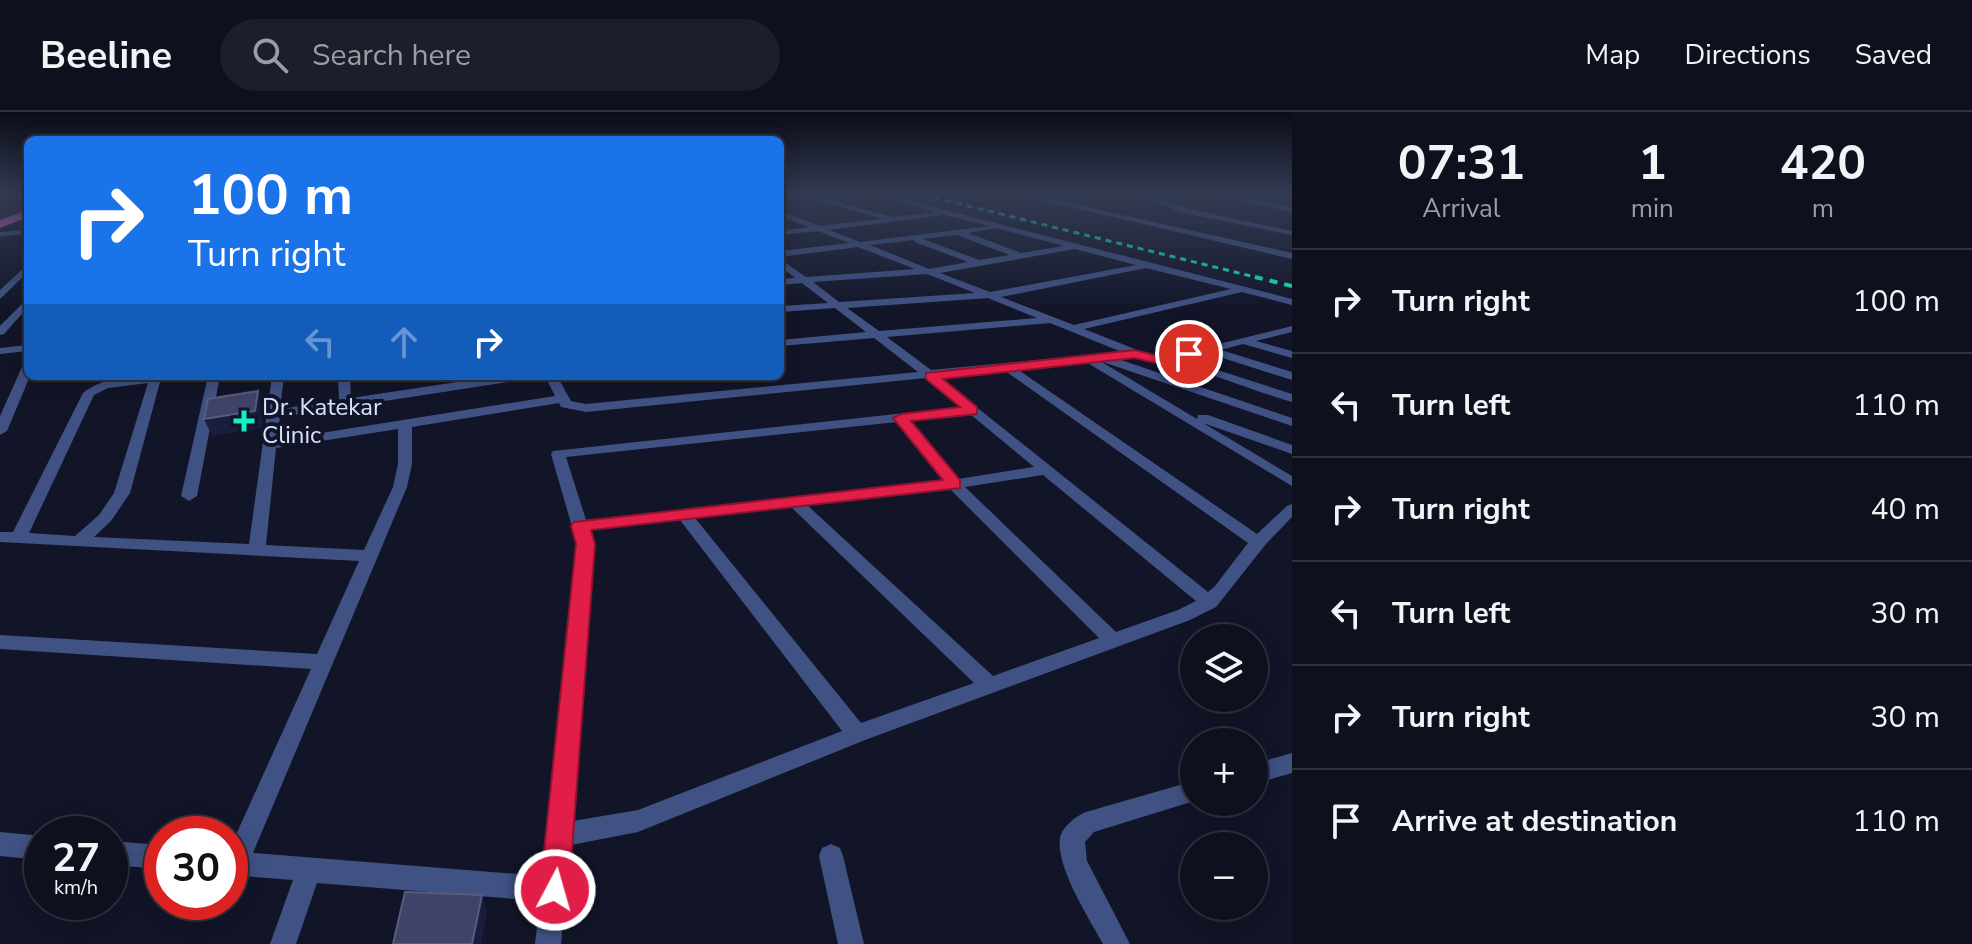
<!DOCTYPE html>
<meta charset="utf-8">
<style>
body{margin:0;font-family:"Nunito Sans",sans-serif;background:#1c1e2b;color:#f1f3f6;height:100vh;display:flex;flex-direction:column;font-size:30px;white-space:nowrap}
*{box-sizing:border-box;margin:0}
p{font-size:26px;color:#9b9da4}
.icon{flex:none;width:44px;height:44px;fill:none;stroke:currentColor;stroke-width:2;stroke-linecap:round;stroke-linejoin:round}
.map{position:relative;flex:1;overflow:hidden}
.panel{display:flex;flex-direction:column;background:#0e101e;width:680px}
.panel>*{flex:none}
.hud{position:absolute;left:24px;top:24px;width:760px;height:244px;border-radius:12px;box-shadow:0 4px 20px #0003,0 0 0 2px #2e303c;background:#1a73e8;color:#fff;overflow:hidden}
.fabs{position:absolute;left:1180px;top:512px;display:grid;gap:16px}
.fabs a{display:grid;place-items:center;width:88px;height:88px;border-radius:50%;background:#0e101e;box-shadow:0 4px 20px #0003,0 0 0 2px #2e303c;font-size:40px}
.speed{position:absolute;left:24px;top:704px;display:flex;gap:16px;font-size:40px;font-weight:700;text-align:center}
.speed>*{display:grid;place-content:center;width:104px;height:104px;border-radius:50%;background:#0e101e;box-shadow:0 4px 20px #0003,0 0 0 2px #2e303c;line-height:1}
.speed small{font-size:20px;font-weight:400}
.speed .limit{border:12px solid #d22;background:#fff;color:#111}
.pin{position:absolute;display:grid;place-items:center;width:68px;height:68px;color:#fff;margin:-34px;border:4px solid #fff;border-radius:50%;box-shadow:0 2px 8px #0007}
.me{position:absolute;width:88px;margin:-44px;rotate:6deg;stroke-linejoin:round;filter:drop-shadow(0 0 6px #0008)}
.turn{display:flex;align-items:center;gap:28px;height:168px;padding:0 32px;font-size:36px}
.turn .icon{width:104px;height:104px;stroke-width:2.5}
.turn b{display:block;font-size:56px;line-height:68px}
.lanes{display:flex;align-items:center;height:76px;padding:0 32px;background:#0003;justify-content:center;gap:40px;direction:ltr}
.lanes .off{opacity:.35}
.eta{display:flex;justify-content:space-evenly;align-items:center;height:136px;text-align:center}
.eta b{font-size:48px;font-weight:700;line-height:56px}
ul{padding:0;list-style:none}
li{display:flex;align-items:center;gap:24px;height:104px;padding:0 32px;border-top:2px solid #2e303c}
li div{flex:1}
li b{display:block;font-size:30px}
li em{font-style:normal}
header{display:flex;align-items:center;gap:48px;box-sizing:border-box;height:112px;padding:0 40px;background:#0e101e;border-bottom:2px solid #2e303c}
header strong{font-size:38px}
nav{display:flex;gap:44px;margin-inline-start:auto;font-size:28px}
.search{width:560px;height:72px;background:#1c1e2b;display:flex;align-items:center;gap:20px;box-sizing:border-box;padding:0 28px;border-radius:44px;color:#9b9da4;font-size:30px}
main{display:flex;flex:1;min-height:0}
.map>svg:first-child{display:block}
</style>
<header>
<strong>Beeline</strong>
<div class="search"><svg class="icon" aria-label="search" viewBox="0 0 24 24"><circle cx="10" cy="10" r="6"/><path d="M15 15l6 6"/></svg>Search here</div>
<nav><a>Map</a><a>Directions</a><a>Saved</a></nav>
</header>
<main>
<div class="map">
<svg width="1292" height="832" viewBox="0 0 1292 832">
<rect width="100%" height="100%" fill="#121528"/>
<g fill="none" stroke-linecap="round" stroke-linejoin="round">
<path fill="#405284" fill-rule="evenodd" d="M801 83H813L892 105 936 100 875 83H887L1292 187V193L1242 180 1084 217 1150 243 1170 244 1292 214V220L1256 229 1292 239V246L1243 232 1221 238 1292 260V268L1207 241 1183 247 1292 282V290C1239 275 1172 242 1118 247L1292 306V314L1100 249 1197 307 1198 303H1208L1292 333V342L1203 311 1292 364V374L1086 250 1017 257 1257 422 1287 394 1292 392V405L1266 432 1216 495 1190 508 865 628 638 720 571 733 561 832H535L540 789 317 771 296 832H270L293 768 230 763V736L311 557 0 537V523L317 542 359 449 0 430V420H13L83 281C108 260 153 264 184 264L178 268 160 270 130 381 111 409 94 425 249 432 272 264H284L280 297 339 288 338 264H350L351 286 497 264H527L521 268 280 305 277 328 555 284 545 264H557L571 289 586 292 918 260 874 226 780 234V228L866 220 835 196 780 200V194L828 191 802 171 780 173V167L795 166 780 154V147L806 165 915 157 858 135 780 145V139L849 131 818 119 780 123V119L809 115 780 104V99L820 114 882 107ZM944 103 989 114 860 130 829 118ZM996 116 1064 134 1021 141 968 121ZM957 123 1010 143 979 148 923 127ZM914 128 915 130 968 150 929 157 870 133ZM1075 137 1136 153 990 180 940 161ZM1146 156 1231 177 1074 213 1001 185ZM927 162 975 181 839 190 813 170ZM988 186 1037 206 879 219 847 196ZM1050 211 1122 240 931 258 887 225ZM1004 258 1248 431 1215 474 1208 480 939 265ZM926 266 961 295 553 339 551 342 577 432 543 764 253 741 407 375 412 352V315L559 291 561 295 586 300ZM148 271 114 381 99 403 75 424 29 421 94 283 108 276ZM970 302 1034 355 958 367 910 309ZM897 310 944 369 586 408 566 345ZM398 317V352L393 375 364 438 266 433 276 336ZM1043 363 1196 489 1178 498 1116 520 965 375ZM950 377 1099 526 993 564 807 393ZM791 395 974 571 861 611 695 406ZM680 408 842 619 638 698 573 709 593 432 589 418Z
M1020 83H1034L1292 141V147Z
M1138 83H1148L1185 96 1292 119V123L1180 100Z
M1214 83H1229L1292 96V100Z
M28 118V122L0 124V120Z
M28 152V160L0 187V178Z
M28 186V195L4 222 0 223V214Z
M28 233V239L0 242V236Z
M28 251V264H30L7 319 0 323V304L22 255Z
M208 264H220L197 384 189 389 181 384Z
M1292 641V661L1254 672V652Z
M1194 669V689L1094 720 1085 730 1087 749 1130 832H1103C1089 806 1056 756 1060 726 1062 715 1076 704 1086 700Z
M0 720 42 724V748L0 744Z
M110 729 162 733V757L110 753Z
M831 732 840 736 843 744 864 832H838L819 744 822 736Z"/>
<path fill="#f65dd4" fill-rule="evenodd" d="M28 98V105L0 116V108Z"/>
<path stroke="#13f1c4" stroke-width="3" stroke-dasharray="6 5" stroke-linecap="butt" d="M924 83 1263 167"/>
<path stroke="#13f1c4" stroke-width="4" stroke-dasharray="8 7" stroke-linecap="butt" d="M1255 165 1292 174"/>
</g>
<path fill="#1a1d3b" d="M258 279 265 296 262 316 212 324 204 307Z
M482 783 487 801 481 832H472Z"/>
<path fill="#3f4367" stroke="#575c7e" stroke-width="2" d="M258 279 255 299 204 307 208 287Z
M405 780 482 783 472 832H393Z"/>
<linearGradient id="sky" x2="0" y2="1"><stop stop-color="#0a0c16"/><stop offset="0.41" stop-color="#333b53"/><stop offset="1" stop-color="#333b53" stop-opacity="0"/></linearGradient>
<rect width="1292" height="200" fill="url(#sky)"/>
<path fill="#e11d48" stroke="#92132f" stroke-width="2" d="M1134 238 1160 244 1189 239 1196 242 1160 252 1134 246 943 267 977 295V302L911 309 960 368V376L591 418 595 432 569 778 565 788 555 792 544 788 540 778 576 432 571 414 574 410 943 368 893 306 901 302 960 295 926 267V261Z"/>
<path fill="#13f1c4" stroke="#121528" stroke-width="3" d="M240 297h8v8h8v8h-8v8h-8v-8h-8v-8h8z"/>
<g text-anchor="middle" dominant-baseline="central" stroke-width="8" stroke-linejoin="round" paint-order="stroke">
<g font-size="24" fill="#dbe1fd" stroke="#121528" text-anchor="start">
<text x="262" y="295">Dr. Katekar<tspan x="262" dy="28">Clinic</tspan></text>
</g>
</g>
</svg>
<div class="fabs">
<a><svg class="icon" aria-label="layers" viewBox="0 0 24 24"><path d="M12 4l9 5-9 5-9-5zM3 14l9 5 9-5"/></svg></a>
<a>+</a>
<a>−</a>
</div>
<div class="speed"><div>27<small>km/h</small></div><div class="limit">30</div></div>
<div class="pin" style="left:1189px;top:242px;background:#d93025"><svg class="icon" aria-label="arrive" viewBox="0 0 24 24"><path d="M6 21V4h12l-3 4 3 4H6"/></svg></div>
<svg class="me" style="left:555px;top:778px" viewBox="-20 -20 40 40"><circle r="17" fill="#e11d48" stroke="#fff" stroke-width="3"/><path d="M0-11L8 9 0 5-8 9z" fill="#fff"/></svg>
<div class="hud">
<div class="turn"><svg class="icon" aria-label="right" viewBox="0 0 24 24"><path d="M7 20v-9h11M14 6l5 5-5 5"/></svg><div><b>100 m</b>Turn right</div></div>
<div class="lanes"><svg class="icon off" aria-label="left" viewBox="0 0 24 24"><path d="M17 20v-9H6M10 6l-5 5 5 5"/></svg><svg class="icon off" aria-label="ahead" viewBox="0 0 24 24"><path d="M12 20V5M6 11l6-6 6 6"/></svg><svg class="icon" aria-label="right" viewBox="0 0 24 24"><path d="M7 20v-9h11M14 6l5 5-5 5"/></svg></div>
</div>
</div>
<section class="panel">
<div class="eta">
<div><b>07:31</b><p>Arrival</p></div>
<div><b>1</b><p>min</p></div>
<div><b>420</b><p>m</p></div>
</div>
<ul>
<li><svg class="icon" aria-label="right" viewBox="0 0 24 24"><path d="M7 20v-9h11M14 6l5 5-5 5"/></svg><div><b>Turn right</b></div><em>100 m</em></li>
<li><svg class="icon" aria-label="left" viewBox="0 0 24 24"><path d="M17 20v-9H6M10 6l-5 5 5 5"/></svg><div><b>Turn left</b></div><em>110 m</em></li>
<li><svg class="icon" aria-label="right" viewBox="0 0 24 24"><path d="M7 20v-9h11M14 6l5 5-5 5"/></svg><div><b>Turn right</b></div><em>40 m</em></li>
<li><svg class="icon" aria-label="left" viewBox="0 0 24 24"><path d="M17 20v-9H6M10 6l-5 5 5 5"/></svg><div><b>Turn left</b></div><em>30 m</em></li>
<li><svg class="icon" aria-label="right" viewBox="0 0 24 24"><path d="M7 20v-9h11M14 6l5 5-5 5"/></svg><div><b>Turn right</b></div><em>30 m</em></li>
<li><svg class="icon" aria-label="arrive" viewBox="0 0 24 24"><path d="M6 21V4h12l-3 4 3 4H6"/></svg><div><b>Arrive at destination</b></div><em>110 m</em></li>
</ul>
</section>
</main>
